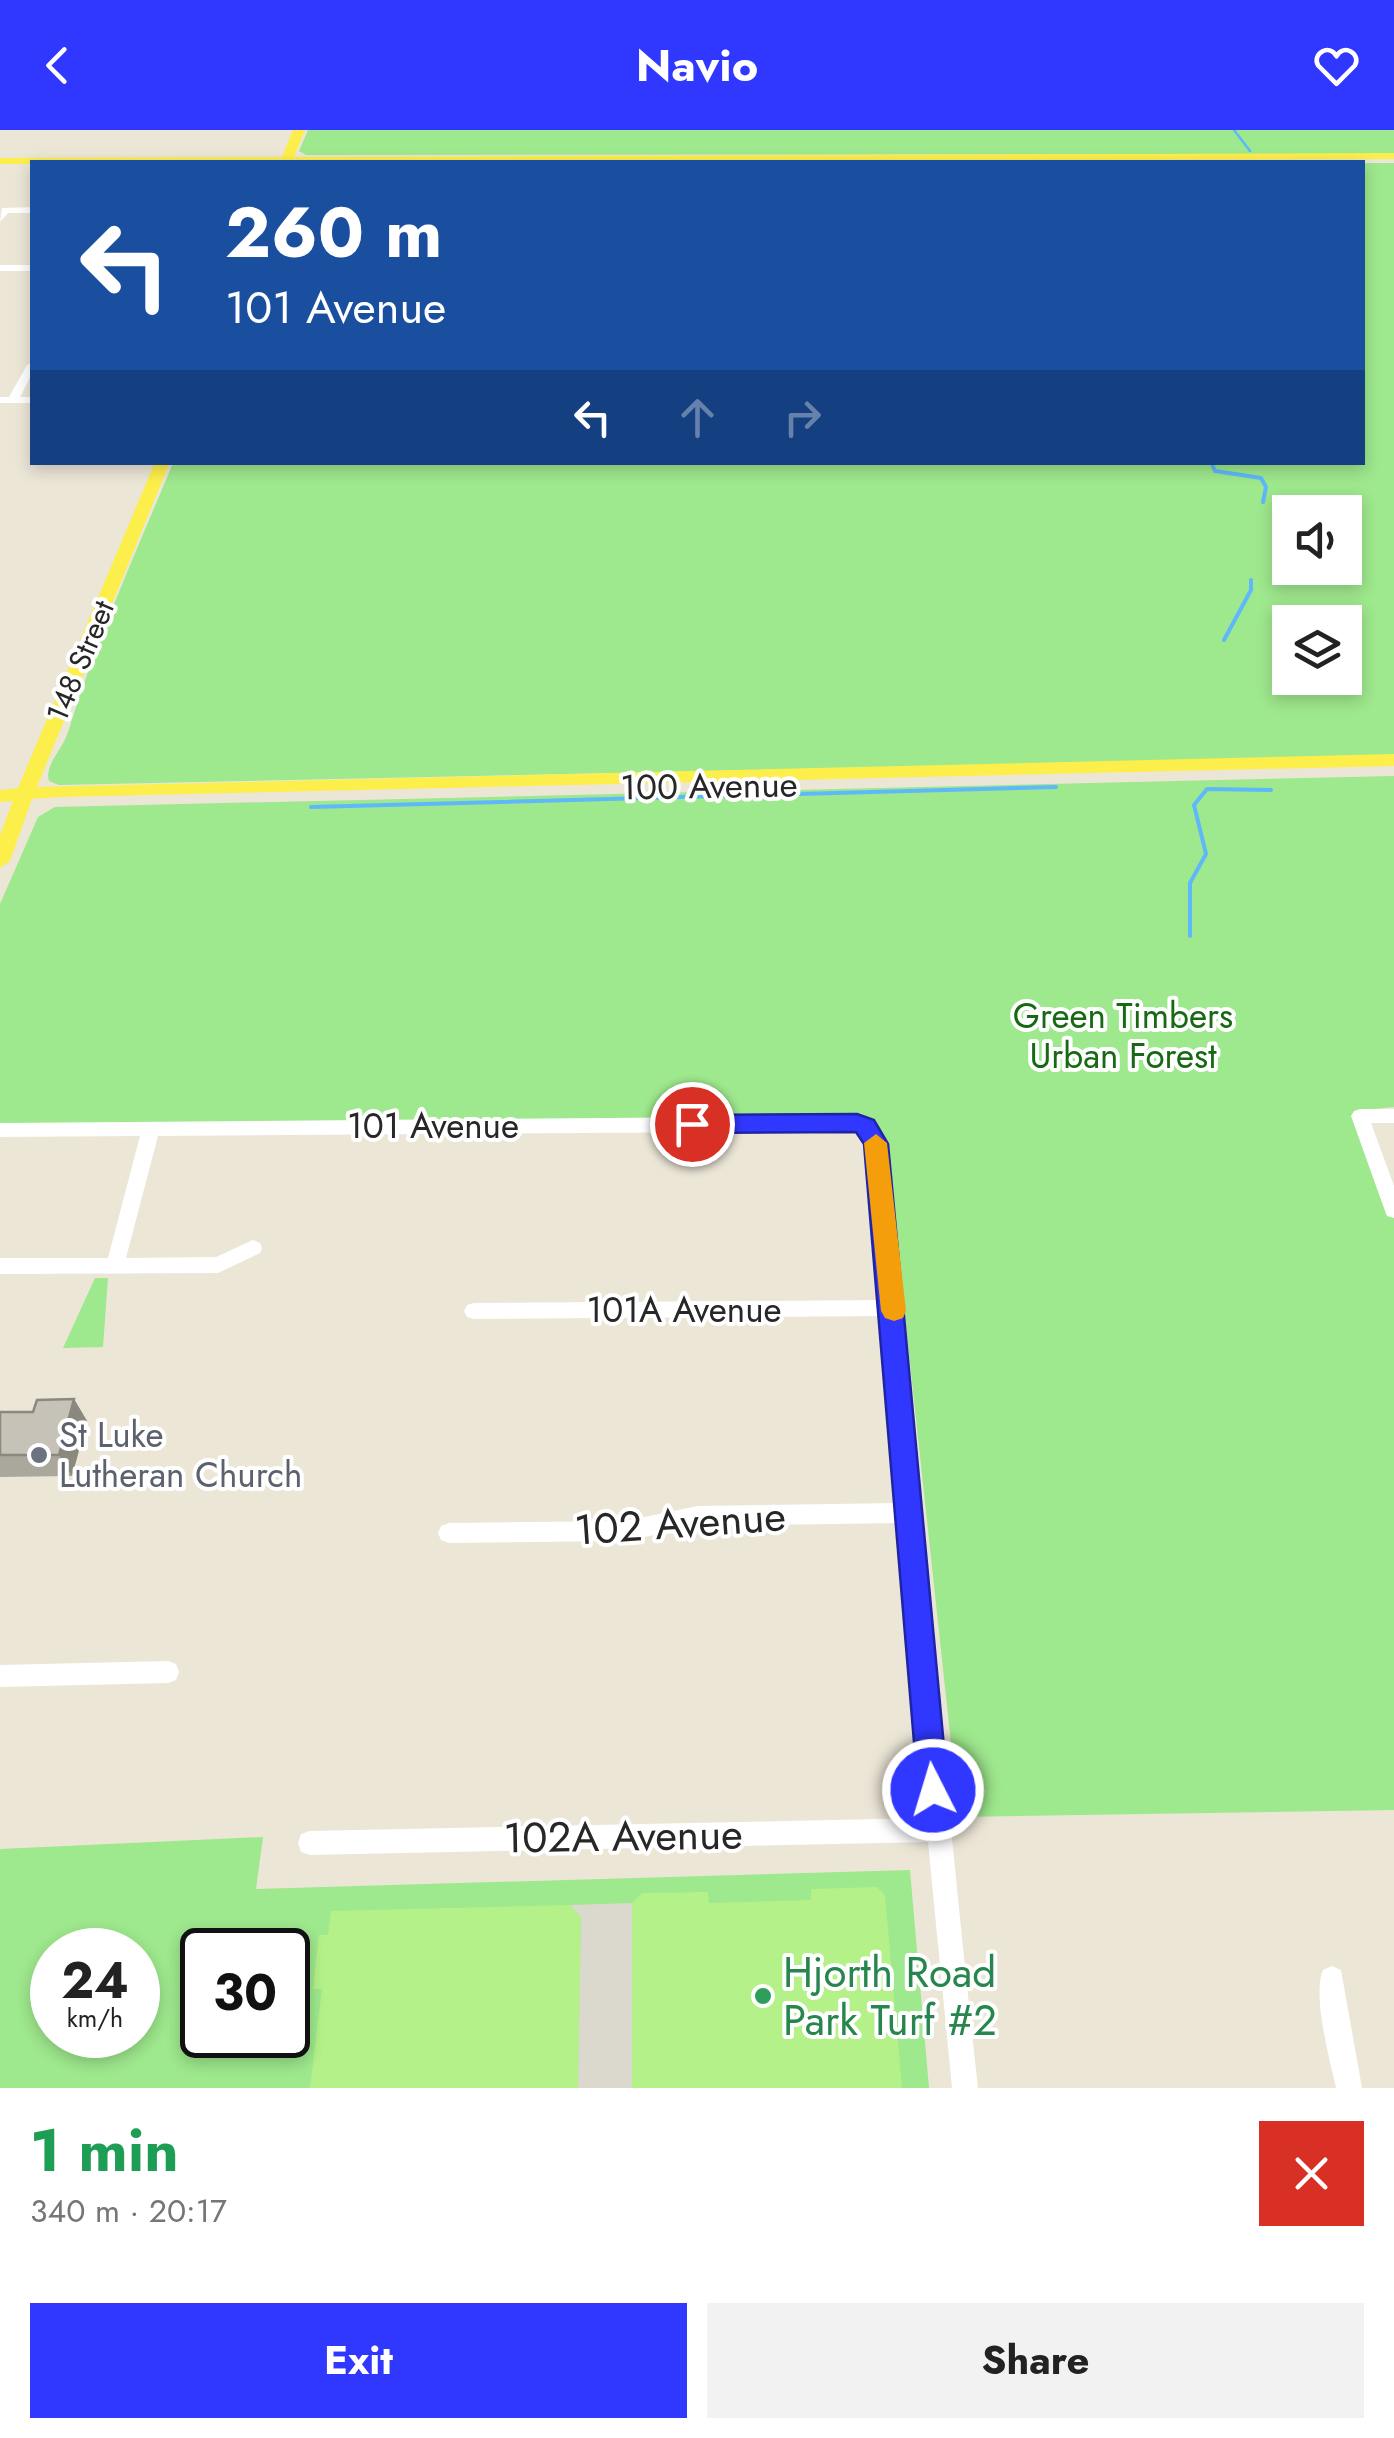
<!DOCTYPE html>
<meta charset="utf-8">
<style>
body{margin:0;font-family:Jost,sans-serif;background:#f2f2f2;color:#222;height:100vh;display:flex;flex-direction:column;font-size:38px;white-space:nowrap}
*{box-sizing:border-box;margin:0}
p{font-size:32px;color:#767676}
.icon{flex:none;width:55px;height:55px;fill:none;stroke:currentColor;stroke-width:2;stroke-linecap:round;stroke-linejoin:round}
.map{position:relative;height:1958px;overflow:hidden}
.sheet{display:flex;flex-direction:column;background:#fff;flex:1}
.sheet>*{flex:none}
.hud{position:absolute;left:30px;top:30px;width:1335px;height:305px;border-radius:0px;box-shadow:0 5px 15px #0003;background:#1a4fa0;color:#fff;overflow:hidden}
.tools{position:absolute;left:1272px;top:365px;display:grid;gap:20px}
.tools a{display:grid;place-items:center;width:90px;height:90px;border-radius:0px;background:#fff;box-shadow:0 5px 15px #0003;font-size:50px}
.speed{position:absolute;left:30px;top:1798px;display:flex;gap:20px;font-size:50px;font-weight:700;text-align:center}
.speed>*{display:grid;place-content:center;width:130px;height:130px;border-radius:50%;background:#fff;box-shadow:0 5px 15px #0003;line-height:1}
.speed small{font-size:25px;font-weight:400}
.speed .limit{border:5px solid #111;border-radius:15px;background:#fff;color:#111}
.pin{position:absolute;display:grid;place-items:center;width:85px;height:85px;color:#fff;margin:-42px;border:5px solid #fff;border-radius:50%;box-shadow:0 2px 10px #0007}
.me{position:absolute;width:110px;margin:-55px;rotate:355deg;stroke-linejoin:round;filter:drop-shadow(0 0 8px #0008)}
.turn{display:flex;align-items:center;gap:35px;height:210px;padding:0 30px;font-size:45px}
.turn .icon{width:130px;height:130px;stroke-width:2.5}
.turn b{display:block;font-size:70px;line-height:85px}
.lanes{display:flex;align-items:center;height:95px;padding:0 30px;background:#0003;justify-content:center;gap:50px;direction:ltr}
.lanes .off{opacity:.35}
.round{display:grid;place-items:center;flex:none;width:105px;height:105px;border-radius:0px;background:#f2f2f2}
.summary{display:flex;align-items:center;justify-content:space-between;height:170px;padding:0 30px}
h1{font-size:60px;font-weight:700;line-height:75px;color:#1e9e55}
.button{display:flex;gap:20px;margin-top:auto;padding:20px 30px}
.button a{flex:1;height:115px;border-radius:0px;background:#3037ff;color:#fff;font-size:40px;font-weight:700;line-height:115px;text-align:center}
.button a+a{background:#f2f2f2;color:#222}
header{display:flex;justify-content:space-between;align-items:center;height:130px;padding:0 30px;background:#3037ff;color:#fff;font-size:45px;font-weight:700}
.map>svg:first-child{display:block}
</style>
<header><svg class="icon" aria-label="back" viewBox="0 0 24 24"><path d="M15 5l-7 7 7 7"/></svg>Navio<svg class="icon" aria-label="heart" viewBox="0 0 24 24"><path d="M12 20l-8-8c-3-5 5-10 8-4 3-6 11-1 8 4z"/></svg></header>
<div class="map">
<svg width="1394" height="1958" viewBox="0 0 1394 1958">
<rect width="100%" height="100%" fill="#ece6d7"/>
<path fill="#9ee88d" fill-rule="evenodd" d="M308 0H1394V24L306 25 299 21Z
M1363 33H1394V626L59 655 49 651C44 635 63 619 68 602 96 511 136 422 173 333L1362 332ZM1290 382H1345V438H1290ZM1290 492H1345V548H1290Z
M1394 646V977L1374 979 1368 988 1394 1067V1680L959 1687 886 1011 876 990 0 997V774L38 687 55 677Z
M95 1148H108L103 1217 63 1218Z
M263 1707 256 1759 910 1740 929 1958H0V1719ZM52 1820H138V1905H52ZM202 1820H288V1905H202Z"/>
<path fill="#b4f188" d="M877 1757 885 1765 902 1958H632V1773L642 1763 708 1762 709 1773 811 1770V1759Z
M570 1775 581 1787 578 1958H310L322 1859H313L319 1805H328L331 1781Z"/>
<path fill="#dbd8ce" d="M632 1773V1958H578L581 1787 570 1775Z"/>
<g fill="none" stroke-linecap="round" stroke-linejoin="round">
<path stroke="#5fb8f9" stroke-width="2.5" d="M1234 0 1250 21"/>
<path stroke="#5fb8f9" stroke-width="4" d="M1211 332 1215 341 1261 348 1266 357 1263 372
M1224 510 1251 460V450
M311 677 1056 657
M1190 806V753L1206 724 1194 675 1207 659 1271 660"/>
<path fill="#fff" fill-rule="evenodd" d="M32 77V83H8L0 92 2 78Z
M0 135H32V141H0Z
M32 232V244L20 267H32V273H0V267H9L27 235Z
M1360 979H1394V993H1371L1394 1056V1088L1387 1086 1385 1081 1351 986 1354 981Z
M857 986 872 991 885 1014C918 1328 943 1643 978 1958H952L928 1712 310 1725 301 1722 298 1713 301 1704 310 1701 926 1688 901 1393 698 1396 625 1411 449 1413 441 1410 438 1403 441 1396 449 1393 625 1391 698 1376 899 1373 883 1186 474 1189 467 1187 464 1181 467 1175 474 1173 882 1170 867 1014 860 1001 158 1006 126 1128 216 1127 253 1110 260 1113 262 1118 260 1123 218 1143 0 1144V1128H108L140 1006 0 1007V993Z
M168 1531 176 1534 179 1542 176 1550 168 1553 0 1557V1535Z
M1332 1836 1341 1840 1362 1958H1336C1330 1930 1312 1865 1323 1840Z"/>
<path fill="#fdef4b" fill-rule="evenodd" d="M293 0H305L294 27 1394 23V29L0 34V28L282 27Z
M155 332H170L37 657 1394 624V636L60 667 32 669 10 731 0 738V705L13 671 0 672V660L18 658Z"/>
</g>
<path fill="#aaa79d" d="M74 1269 87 1291 72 1346 0 1347V1282H33Z"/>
<path fill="#8b8880" d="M74 1269 87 1291 72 1346 59 1325Z"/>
<path fill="#c6c2b7" stroke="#8b8880" stroke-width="2.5" d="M74 1269 59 1325H0V1282H33L37 1270Z"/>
<path fill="#3037ff" stroke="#1f24a6" stroke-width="2.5" d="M857 984 874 990 888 1014 948 1660 944 1671 933 1675 922 1671 918 1660 864 1014 856 1002 692 1003 681 994 692 985Z"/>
<path fill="#f59e0b" d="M876 1004 887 1013 906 1181 903 1188 894 1191 885 1188 881 1181 864 1013Z"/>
<circle fill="#6b7280" stroke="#fff" stroke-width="4" cx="39" cy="1325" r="10"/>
<circle fill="#2e9e5b" stroke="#fff" stroke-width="4" cx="763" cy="1866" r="10"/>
<g text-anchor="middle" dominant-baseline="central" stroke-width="8" stroke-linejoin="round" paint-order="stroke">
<g font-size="30" fill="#272727" stroke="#fff">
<text transform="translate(80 531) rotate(-67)">148 Street</text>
</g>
<g font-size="35" fill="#272727" stroke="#fff">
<text transform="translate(709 656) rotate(-1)">100 Avenue</text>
<text x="433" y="996">101 Avenue</text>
<text x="684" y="1180">101A Avenue</text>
</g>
<g font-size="35" fill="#176913" stroke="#fff">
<text x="1123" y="886">Green Timbers<tspan x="1123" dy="40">Urban Forest</tspan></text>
</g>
<g font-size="35" fill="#5b616d" stroke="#fff" text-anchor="start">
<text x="59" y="1305">St Luke<tspan x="59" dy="40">Lutheran Church</tspan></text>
</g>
<g font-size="42" fill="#272727" stroke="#fff">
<text transform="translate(680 1393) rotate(-4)">102 Avenue</text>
<text transform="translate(623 1706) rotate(-1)">102A Avenue</text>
</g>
<g font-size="42" fill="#27864d" stroke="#fff" text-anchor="start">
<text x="783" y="1842">Hjorth Road<tspan x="783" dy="48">Park Turf #2</tspan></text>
</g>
</g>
</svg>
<div class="tools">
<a><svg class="icon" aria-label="sound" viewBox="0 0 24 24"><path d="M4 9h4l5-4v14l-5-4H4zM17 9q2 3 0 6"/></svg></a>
<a><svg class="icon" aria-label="layers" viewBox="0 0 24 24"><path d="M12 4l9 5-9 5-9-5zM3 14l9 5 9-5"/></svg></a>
</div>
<div class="speed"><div>24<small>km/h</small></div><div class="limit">30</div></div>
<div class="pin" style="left:692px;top:994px;background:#d93025"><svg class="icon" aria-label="arrive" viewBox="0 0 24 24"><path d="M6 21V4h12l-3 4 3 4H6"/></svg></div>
<svg class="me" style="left:933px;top:1660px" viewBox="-20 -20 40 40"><circle r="17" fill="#3037ff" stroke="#fff" stroke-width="3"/><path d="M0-11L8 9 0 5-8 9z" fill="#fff"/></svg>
<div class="hud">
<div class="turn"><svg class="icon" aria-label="left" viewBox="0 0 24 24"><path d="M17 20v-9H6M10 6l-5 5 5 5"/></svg><div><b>260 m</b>101 Avenue</div></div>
<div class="lanes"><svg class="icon" aria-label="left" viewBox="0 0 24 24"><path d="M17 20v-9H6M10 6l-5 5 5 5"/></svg><svg class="icon off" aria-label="ahead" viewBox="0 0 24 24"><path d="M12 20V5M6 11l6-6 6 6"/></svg><svg class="icon off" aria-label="right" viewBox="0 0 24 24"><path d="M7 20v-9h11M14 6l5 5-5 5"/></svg></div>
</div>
</div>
<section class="sheet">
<div class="summary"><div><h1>1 min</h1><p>340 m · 20:17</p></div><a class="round" style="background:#d93025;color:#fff"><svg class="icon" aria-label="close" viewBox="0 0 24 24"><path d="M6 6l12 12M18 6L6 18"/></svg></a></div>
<div class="button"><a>Exit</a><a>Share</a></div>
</section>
